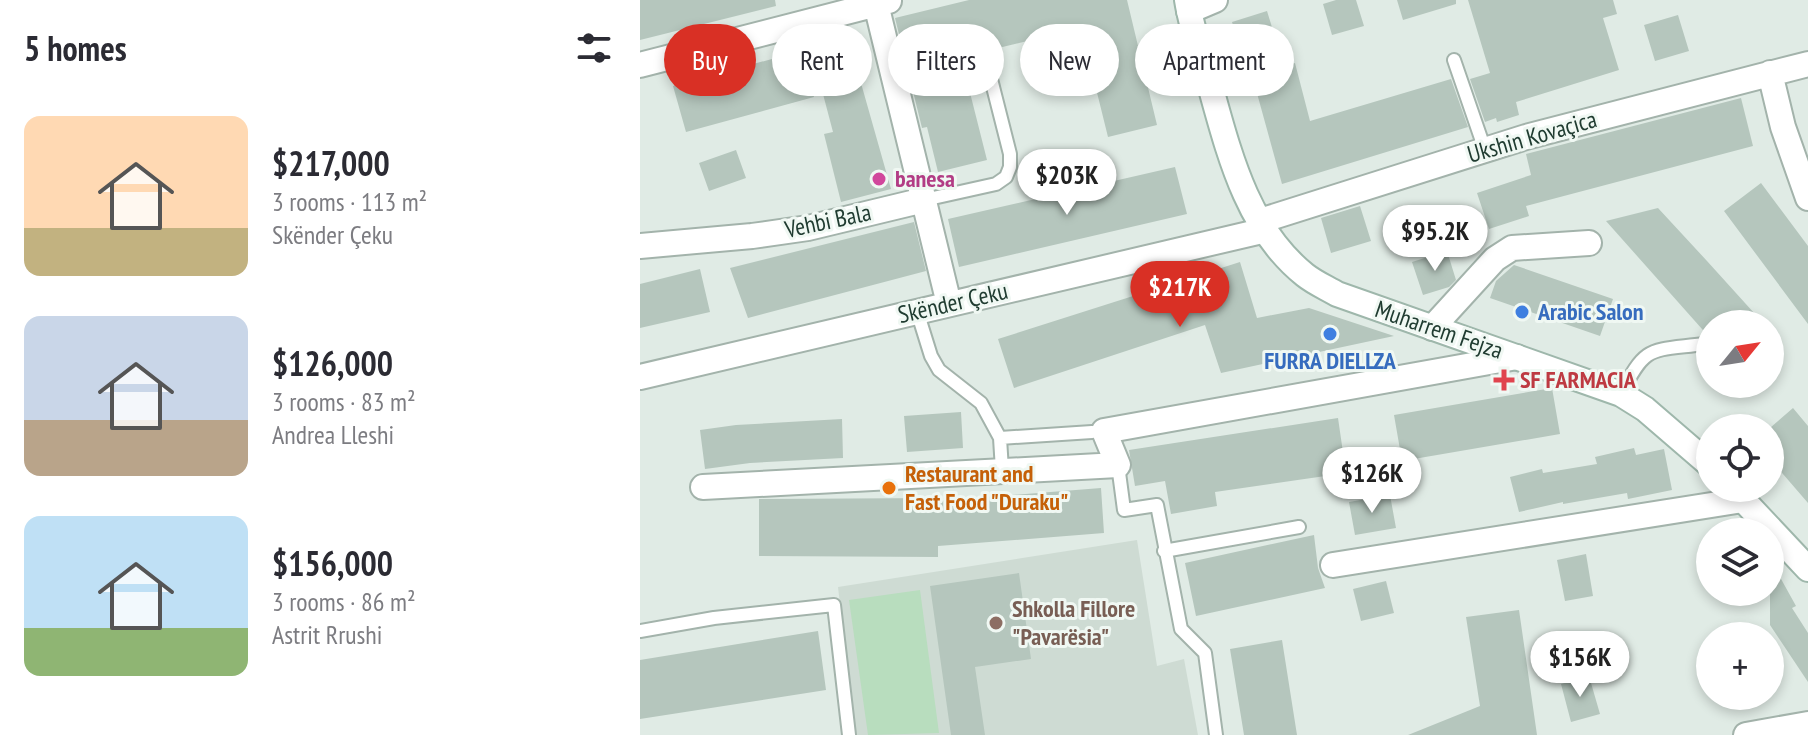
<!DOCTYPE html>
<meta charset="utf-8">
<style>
body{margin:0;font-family:"PT Sans Narrow",sans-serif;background:#f7f7f7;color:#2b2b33;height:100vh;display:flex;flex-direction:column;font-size:30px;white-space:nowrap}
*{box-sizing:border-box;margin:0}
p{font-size:26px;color:#7c7c81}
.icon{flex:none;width:44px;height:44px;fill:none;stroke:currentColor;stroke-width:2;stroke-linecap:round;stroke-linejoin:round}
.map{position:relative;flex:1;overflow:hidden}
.side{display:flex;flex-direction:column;background:#fff;width:640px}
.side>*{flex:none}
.top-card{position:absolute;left:24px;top:24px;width:760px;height:72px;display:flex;gap:16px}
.needle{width:52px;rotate:60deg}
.controls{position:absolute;left:1056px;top:310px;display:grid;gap:16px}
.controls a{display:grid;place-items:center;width:88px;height:88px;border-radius:50%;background:#fff;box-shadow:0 4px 12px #0003;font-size:40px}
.price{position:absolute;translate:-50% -68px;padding:0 18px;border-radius:28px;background:#fff;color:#222;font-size:26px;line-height:52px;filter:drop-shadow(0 2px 4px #0008)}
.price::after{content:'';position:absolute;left:50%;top:48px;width:24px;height:18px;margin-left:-12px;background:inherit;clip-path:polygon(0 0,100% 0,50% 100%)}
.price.current{background:#d93025;color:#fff}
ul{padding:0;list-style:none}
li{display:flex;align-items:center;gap:24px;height:200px;padding:0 24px}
li span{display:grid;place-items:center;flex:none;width:224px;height:160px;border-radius:16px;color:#555}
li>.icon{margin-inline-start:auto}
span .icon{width:96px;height:96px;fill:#fffc;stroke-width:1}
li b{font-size:34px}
h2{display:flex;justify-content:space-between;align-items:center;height:96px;padding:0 24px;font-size:34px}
.chip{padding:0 28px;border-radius:36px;background:#fff;box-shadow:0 4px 12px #0003;font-size:28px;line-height:72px}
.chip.current{background:#d93025;color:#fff}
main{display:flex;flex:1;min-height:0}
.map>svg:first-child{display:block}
</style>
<main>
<section class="side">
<h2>5 homes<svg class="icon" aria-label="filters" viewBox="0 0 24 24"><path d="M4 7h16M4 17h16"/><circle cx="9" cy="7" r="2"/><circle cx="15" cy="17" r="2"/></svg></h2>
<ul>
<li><span style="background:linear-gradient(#ffd9b3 70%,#c2b280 0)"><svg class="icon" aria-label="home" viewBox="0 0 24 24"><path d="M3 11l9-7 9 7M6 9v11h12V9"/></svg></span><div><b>$217,000</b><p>3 rooms · 113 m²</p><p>Skënder Çeku</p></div></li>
<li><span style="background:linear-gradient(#c9d6e8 65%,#b9a48a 0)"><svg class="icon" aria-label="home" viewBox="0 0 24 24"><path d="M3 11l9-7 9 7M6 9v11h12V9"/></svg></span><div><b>$126,000</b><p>3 rooms · 83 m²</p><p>Andrea Lleshi</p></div></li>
<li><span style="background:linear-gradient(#bfe0f5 70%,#8fb573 0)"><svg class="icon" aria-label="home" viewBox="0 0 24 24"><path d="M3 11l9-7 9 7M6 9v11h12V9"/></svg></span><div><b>$156,000</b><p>3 rooms · 86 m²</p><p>Astrit Rrushi</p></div></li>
</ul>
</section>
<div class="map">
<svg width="1168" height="735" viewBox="0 0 1168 735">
<rect width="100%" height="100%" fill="#e0ebe5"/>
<path fill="#cedbd3" d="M497,540L517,666L544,659L558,735H215L198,587Z"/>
<path fill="#b8ddbe" d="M280,590L299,733L228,735L209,600Z"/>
<path fill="#b5c6bd" d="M0,0H135L136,6L0,40Z
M329,0H487L517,125L468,137L441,28L321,57L347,160L298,172L287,127L282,128L255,18Z
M696,0H716L724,26L692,35L683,4Z
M757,0H816V4L763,20Z
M828,0H973L977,14L963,18L979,70L876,102L879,115L857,122L856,118L845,122L830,79L850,73Z
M627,11L644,66L655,63L670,121L811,79L828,127L642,184L607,57L603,58L592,22Z
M1038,15L1049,51L1015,61L1004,25Z
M161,51L174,97L46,132L33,86Z
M217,69L251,189L201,202L184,134L193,132L179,79Z
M1101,98L1113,146L886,206L889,216L849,229L837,193L891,175L886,154Z
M96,150L106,178L69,191L59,163Z
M535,167L547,214L319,267L308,219Z
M1121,183L1168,246V324L1084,211Z
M720,206L731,241L691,253L681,218Z
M1018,208L1067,261L1124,324H1070V338L966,221Z
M274,222L286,271L108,318L90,268Z
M807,251L816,280L809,287L783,295L772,262Z
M600,262L617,318L669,308L754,336L581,373L565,325L374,388L358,339Z
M874,265L973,299L960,336L850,298L856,281Z
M60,269L70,312L0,328V284Z
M912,388L920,434L762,461L754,415Z
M1153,408L1168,426V503L1130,459V428Z
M321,412L323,448L267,452L264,416Z
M698,418L706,473L575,492L577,506L531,514L525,481L495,486L489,450Z
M202,419L203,458L110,463L65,469L60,430L96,425Z
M994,448L996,455L1024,449L1032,490L988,499L987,493L923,504V502L879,512L870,477L902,469L903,473L957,464L955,457Z
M461,488L464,533L298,546V557L119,556V499L298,498V501Z
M750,495L756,528L715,535L709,502Z
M674,535L678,568L685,588L556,616L545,563Z
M946,554L953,596L925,601L917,560Z
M1130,559L1156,606L1152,608L1168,633V682L1130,625Z
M379,573L391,659L335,667L345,735H311L290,586Z
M746,581L754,613L721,621L713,589Z
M879,610L897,735H768L840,706L826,617Z
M178,631L186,690L0,719V660Z
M642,640L657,735H604L590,649Z
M949,676L960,714L931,722L921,684Z"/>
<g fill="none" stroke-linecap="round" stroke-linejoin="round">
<g stroke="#a3b3ab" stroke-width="16">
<path id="lane" d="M814,60L845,150
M284,200L356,184L366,177L370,167V154L351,79
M277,311L291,356L299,370L341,403L360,438
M981,394C1006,344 1010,351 1064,344
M478,465L484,510L517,505L541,629L565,653L576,735
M362,470L360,438L452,432
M524,551L659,527
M0,631L74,618L194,605L209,735"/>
</g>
<g stroke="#a3b3ab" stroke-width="28">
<path id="street" d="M236,4L309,304
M549,11L575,0
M0,65L249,1
M1130,73L1143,127L1168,198
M620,221L886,137L1168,64
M0,246L112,236L168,228L284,200
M792,328L855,259L872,248L949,243
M0,377L626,230
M63,487L478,465L464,431L877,357
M693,565L1103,500
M1106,735L1168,724"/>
</g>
<g stroke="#9eb7ab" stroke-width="28">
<path id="secondary" d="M547,0C552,32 564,64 573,96C591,161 610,231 665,275C675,283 687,288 697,294L981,394L1005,409L1070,465
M1092,488L1168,569"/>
</g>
<use href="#lane" stroke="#fff" stroke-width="12"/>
<use href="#street" stroke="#fff" stroke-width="24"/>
<use href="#secondary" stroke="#fff" stroke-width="24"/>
</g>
<circle fill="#d1479c" stroke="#f0f8f3" stroke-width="3" cx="239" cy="179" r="8"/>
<g fill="#3f7fe0" stroke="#f0f8f3" stroke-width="3">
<circle cx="882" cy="312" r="8"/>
<circle cx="690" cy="334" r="8"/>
</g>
<path fill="#e0444e" stroke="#f0f8f3" stroke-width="3" d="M860 368h8v8h8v8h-8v8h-8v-8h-8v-8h8z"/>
<circle fill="#e8710a" stroke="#f0f8f3" stroke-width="3" cx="249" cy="488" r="8"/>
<circle fill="#8d6e63" stroke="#f0f8f3" stroke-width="3" cx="356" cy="623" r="8"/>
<g text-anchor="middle" stroke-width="6" stroke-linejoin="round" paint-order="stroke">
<g font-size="24" fill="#203c31" stroke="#f0f8f3">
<text transform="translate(892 137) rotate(-16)" y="8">Ukshin Kovaçica</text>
<text transform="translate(188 221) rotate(-12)" y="8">Vehbi Bala</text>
<text transform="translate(313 303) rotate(-13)" y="8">Skënder Çeku</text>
<text transform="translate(799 330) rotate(19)" y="8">Muharrem Fejza</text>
</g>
<g font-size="24" font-weight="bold" fill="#b23c85" stroke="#f0f8f3" text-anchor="start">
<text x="255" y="187">banesa</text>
</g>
<g font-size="24" font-weight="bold" fill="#366cbe" stroke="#f0f8f3" text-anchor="start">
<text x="898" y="320">Arabic Salon</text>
<text x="690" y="369" text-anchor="middle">FURRA DIELLZA</text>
</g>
<g font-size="24" font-weight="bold" fill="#be3a42" stroke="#f0f8f3" text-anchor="start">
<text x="880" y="388">SF FARMACIA</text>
</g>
<g font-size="24" font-weight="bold" fill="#c56008" stroke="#f0f8f3" text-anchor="start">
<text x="265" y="482">Restaurant and<tspan x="265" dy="28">Fast Food "Duraku"</tspan></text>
</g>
<g font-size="24" font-weight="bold" fill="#785e54" stroke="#f0f8f3" text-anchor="start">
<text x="372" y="617">Shkolla Fillore<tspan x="372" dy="28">"Pavarësia"</tspan></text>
</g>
</g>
</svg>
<div class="controls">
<a><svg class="needle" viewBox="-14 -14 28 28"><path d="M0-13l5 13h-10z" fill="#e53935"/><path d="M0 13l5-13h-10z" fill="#7c7c81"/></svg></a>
<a><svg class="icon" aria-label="locate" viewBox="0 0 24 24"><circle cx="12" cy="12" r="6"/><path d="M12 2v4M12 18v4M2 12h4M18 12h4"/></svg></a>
<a><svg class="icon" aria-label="layers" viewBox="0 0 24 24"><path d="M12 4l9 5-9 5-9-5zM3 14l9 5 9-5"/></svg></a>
<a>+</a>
</div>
<b class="price" style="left:427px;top:217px">$203K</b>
<b class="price" style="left:795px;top:273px">$95.2K</b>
<b class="price current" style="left:540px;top:329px">$217K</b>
<b class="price" style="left:732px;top:515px">$126K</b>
<b class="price" style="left:940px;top:699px">$156K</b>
<div class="top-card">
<a class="chip current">Buy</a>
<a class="chip">Rent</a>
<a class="chip">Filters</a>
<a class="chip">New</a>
<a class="chip">Apartment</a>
</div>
</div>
</main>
